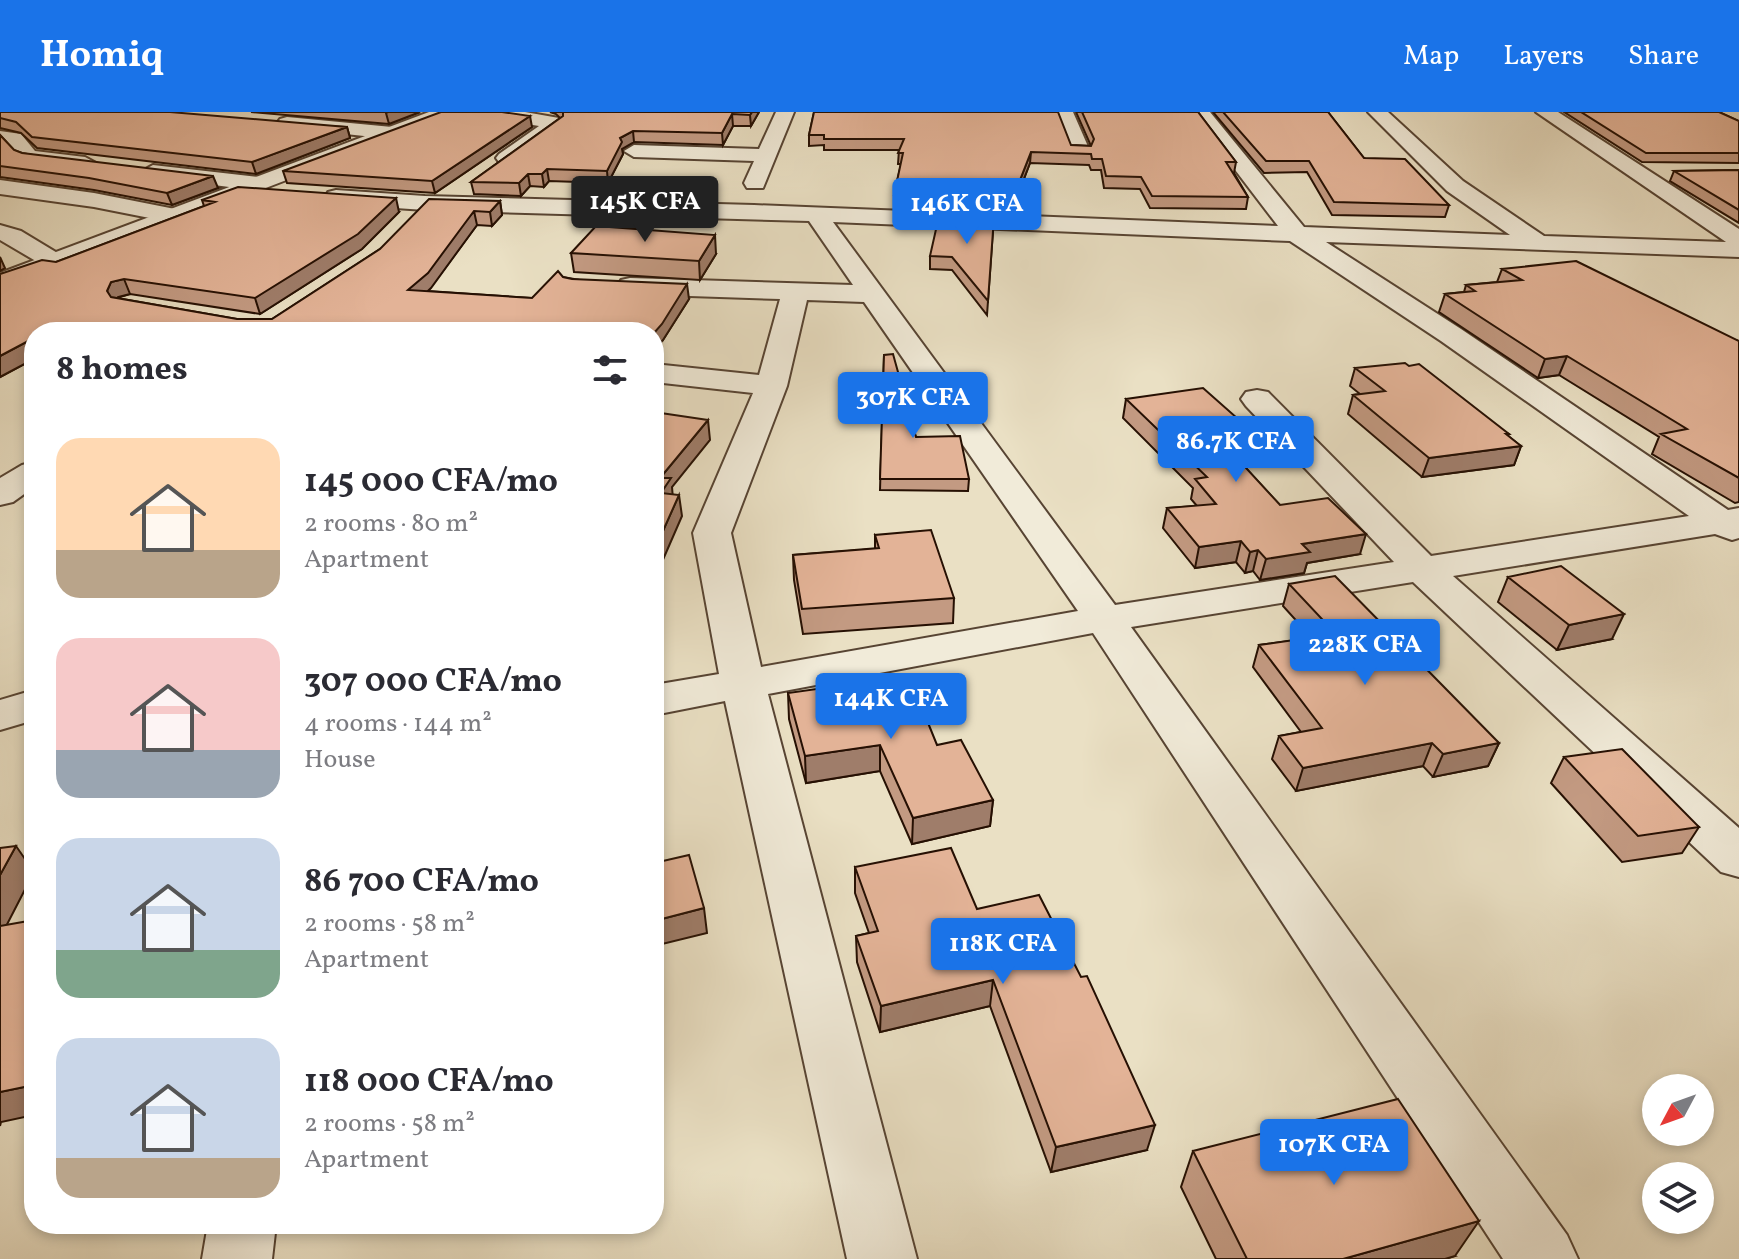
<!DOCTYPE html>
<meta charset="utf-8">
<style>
body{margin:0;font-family:Vollkorn,serif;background:#f7f7f7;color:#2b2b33;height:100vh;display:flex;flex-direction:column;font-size:30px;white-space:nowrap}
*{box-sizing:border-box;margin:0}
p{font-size:26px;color:#7c7c81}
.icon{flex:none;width:44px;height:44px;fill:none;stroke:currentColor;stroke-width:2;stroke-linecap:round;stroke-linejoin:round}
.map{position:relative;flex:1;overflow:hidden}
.panel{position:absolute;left:24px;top:210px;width:640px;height:912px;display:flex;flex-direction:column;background:#fff;border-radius:32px;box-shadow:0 4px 12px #0003}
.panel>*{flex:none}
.needle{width:52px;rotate:229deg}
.fabs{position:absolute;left:1642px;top:962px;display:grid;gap:16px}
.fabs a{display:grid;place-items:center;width:72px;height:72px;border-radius:50%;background:#fff;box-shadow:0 4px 12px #0003;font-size:40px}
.price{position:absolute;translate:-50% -68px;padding:0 18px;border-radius:8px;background:#1a73e8;color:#fff;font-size:26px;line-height:52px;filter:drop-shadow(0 2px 4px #0008)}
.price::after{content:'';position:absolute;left:50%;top:48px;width:24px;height:18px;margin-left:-12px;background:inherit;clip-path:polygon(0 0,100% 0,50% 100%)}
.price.selected{background:#222;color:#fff}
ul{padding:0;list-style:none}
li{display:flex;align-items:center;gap:24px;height:200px;padding:0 32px}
li span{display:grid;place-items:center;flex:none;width:224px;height:160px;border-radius:24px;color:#555}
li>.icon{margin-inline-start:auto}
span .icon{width:96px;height:96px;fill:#fffc;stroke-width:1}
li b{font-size:34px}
h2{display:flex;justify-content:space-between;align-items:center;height:96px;padding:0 32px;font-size:34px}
header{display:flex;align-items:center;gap:48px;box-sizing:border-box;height:112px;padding:0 40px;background:#1a73e8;color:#fff}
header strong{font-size:38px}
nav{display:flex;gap:44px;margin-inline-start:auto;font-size:28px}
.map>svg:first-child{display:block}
</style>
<header>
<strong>Homiq</strong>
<nav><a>Map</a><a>Layers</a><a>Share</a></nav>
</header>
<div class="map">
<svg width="1739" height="1147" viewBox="0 0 1739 1147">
<rect width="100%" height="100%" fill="#eae0c4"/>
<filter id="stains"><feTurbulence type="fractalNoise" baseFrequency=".0025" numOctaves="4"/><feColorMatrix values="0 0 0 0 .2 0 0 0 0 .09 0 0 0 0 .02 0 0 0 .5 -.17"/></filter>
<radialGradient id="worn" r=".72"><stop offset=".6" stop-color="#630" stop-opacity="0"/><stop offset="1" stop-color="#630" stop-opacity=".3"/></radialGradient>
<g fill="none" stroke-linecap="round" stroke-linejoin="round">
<g stroke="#574433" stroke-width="4">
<path id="minor" d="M480,0H525L559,6L563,13L513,50H499L496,46L499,42L539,14L489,6Z
M776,0H794L763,76H747L744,71L754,49L634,45L624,39L634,33L759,37Z
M1055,0H1073L1090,39L1087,43H1073Z
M1191,0H1210L1304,115L1510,123L1447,79L1368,0H1388L1463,69L1544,124L1726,130L1536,0H1558L1739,117V145L1326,130L1461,217L1728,398L1739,396V426L1732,428L1715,422L1453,464L1739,716V765L1721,760L1413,470L1131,515L1567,1123L1578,1147H1503L1093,521L768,582L917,1147H847L725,589L654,603V573L719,562L693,421L753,281L654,270V252L759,263L780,187L630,182L621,180L617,174L621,168L630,166L853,173L809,109L425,98L336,92L328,90L325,85L328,80L336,78L425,84L754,93L1278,114ZM833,110L1290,129L1441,229L1689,404L1431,444L1268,280L1257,278L1246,280L1241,287L1246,294L1394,450L1115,493ZM807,188L864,190L1078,499L761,555L731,421L787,274Z
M287,5L392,15L402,21L392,27L280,15L277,11L280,7Z
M0,19L21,22L35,39L85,45L96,51L85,57L21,48L8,32L0,31Z
M153,53L259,65L270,72L259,79L145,64L142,59Z
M0,68L94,81L175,97L183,99L187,104L183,109L175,111L94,95L0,82Z
M0,113L21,119L64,145L68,150L64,155H46L0,128Z
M34,350V375L13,390L0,393V366L22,353Z
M34,578V608L0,618V588Z
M208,1112H276L272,1147H202Z"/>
</g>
<g stroke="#574433" stroke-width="4">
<path id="tertiary" d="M429,0H455L453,4L0,178V161Z"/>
</g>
<use href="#minor" fill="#f1ebd9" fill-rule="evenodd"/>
<use href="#tertiary" fill="#f1ebd9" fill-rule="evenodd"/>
</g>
<path fill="#c39a82" stroke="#261003" stroke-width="2" d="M0,0L347,15L350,26L256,62L37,36L21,21L0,16Z
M251,0H420L389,12Z
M550,0H759L751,14H733L723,33L634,30L622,37L623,42L608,71L549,69L544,75L530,74L521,84L474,82L471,70L560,6L556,2Z
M814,0L1071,33L1091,34L1076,0H1198L1236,50L1234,61L1248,85L1246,97L1150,96L1140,77L1104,76L1101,58H1091L1089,53L1030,51L1012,98L894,95V83L901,52H898L899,38H824V33L809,34V23Z
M1213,0H1328L1364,46L1449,93L1445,105L1332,103L1307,60L1264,61Z
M1564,0H1719L1739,9V51L1642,50Z
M532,15L435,81L287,71L283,59Z
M0,23L14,38L22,41L218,76L172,93L94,78L0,65Z
M1739,58V111L1670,69L1674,59Z
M202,88L399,100L362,137L260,202L130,182L117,186L237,207H272L380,137L500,89L502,103L492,114L477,113L428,179L532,186L563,165L689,187L663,228L654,220H34V247L0,265V162L56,150L204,94Z
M994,105L987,203L952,158L930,157V144Z
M571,141L716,142L700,168L574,160Z
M1502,157L1739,229V390L1735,391L1652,342L1659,325L1559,263L1538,266L1439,200L1445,182L1464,180L1466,173L1497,170Z
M884,243L916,325L969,367L968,379L880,378Z
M1355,256L1509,322L1508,324L1521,334L1514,353L1422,365L1348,302L1353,283L1360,282L1350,274Z
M1126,287L1242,333L1227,336L1280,393L1360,442L1307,451L1304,461L1260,468L1253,459L1245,461L1236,450L1195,456L1163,416L1167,396L1197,394L1191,387L1193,376L1123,306Z
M875,423L954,486L953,511L803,522L794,468L793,443L875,437Z
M1508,465L1612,527L1557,538L1498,490Z
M1289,472L1499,631L1488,654L1433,665L1423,654L1296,679L1272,647L1279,624L1301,620L1253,555L1259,533L1312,526L1283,494Z
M788,581L937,633L993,688L990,714L912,732L880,659L806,671L789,607Z
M1564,645L1699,715L1682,741L1622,750L1551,671Z
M855,755L977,797L1147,1038L1051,1060L990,894L880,920L857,850L856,824L869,821L855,781Z
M1193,1039L1455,1144L1445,1147H1216L1181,1075Z"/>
<path fill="#9f7d6a" stroke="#261003" stroke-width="2" d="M388,0H420L389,12L386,1Z
M752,0H759L751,14L750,3Z
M732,2L733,14L723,33L722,21Z
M530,4L532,15L435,81L432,69Z
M347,15L350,26L256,62L252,50Z
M633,19L634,30L622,37L623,42L608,71L607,59L620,26Z
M1031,40L1030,51L1012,98L1013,86Z
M547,57L549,69L544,75L542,62Z
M528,62L530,74L521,84L519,71Z
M213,64L218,76L172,93L167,81Z
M396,86L399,100L362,137L260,202L255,186Z
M500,89L502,103L492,114L490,100Z
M474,99L477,113L431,176L412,194L408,178Z
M715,123L716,142L700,168L699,149Z
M0,145L5,156L0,159Z
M124,167L130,182L118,185L114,195L107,179L111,170Z
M687,172L689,187L663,228L654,239V221Z
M113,214L115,220H101Z
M34,226V247L0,265V244Z
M1567,244L1559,263L1538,266L1545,247Z
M708,308L710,328L672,375L673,387L664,402L660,366Z
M1246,314L1242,333L1208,339L1212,319Z
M1521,334L1514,353L1422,365L1429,346Z
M679,383L682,404L655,466L654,439Z
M1366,422L1360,442L1307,451L1304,461L1260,468L1266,447L1302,432Z
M1241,429L1236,450L1195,456L1199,435Z
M1258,438L1253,459L1245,461L1250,440Z
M1624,502L1612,527L1557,538L1569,513Z
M1432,631L1423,654L1296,679L1303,656Z
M1499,631L1488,654L1433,665L1443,642Z
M880,633V659L806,671L805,644Z
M993,688L990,714L912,732L913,706Z
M16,734L34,760L0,826V763Z
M704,796L707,821L654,834V809Z
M993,868L990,894L880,920L881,894Z
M34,973V1003L1,1010L0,1014V980Z
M1155,1013L1147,1038L1051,1060L1056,1035Z
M1479,1109L1455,1144L1445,1147H1343Z"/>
<path fill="#e3b397" stroke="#261003" stroke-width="2" d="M0,0H170L347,15L252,50L32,25L16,10L0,6Z
M441,0H502L530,4L432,69L283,59Z
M563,0H752L750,3L732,2L722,21L633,19L620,26L622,30L607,59L547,57L542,62H528L519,71L471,70L563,4Z
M814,0H1058L1071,33L1091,34L1094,27L1082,0H1198L1236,50H1226L1248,85L1152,84L1141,65L1106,64L1102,47H1092L1091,42L1031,40L1013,86L894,83L903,41H898L904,27H824V23H809Z
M1223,0H1328L1364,46L1405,47L1449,93L1334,90L1309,49H1266Z
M1581,0H1719L1739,9V41H1646Z
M0,23L14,38L22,41L213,64L167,81L89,66L0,54Z
M1739,58V98L1674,59Z
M238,75L396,86L358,122L255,186L124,167L111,170L107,179L111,185L237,207H272L380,137L429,87L500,89L490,100L474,99L428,161L408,178L532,186L558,159L563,165L572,167L687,172L662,212L654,221L490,220L469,217L466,220H152L113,214L101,220H76L53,216L46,220H34V226L0,244V162L42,148L56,150L215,90L202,88Z
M939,104L994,105L988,189L952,145L930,144Z
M596,114L715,123L699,149L571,141Z
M1576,149L1739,229V366L1661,322L1687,317L1567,244L1545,247L1445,182L1475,179L1466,173L1522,168L1502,157Z
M893,242L916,325L960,324L969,367H880L884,243Z
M1405,251L1409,254L1419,252L1509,322H1506L1521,334L1429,346L1353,283L1385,279L1355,256Z
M1203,276L1246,314L1212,319L1280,393L1328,386L1366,422L1302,432L1310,440L1266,447L1258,438L1250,440L1241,429L1199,435L1167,396L1216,392L1195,367L1207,365L1126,287Z
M654,300L708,308L660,366H671L661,381L679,383L654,439Z
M931,418L954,486L802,497L793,443L879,436L875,423Z
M1561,454L1624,502L1569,513L1508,465Z
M1335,464L1499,631L1443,642L1432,631L1303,656L1279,624L1322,616L1259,533L1336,522L1289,472Z
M909,564L937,633L961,628L993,688L913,706L880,633L805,644L788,581Z
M1622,637L1699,715L1638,724L1564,645Z
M16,734L0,763V736Z
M951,736L977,797L1039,783L1081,865L1087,864L1155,1013L1056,1035L993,868L881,894L856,824L878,819L855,755Z
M689,743L704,796L654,809V751Z
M34,808V973L0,980V814Z
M1398,987L1479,1109L1343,1147H1247L1193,1039Z"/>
<rect width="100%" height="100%" filter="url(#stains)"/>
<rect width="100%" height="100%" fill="url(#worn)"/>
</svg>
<div class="fabs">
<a><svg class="needle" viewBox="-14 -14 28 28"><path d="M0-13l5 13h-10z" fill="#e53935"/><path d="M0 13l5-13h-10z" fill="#7c7c81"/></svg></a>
<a><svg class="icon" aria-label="layers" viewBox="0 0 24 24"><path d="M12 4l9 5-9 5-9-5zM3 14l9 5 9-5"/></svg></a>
</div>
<b class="price selected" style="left:645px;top:132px">145K CFA</b>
<b class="price" style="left:967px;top:134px">146K CFA</b>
<b class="price" style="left:913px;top:328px">307K CFA</b>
<b class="price" style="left:1236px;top:372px">86.7K CFA</b>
<b class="price" style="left:1365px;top:575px">228K CFA</b>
<b class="price" style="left:891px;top:629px">144K CFA</b>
<b class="price" style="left:1003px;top:874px">118K CFA</b>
<b class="price" style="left:1334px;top:1075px">107K CFA</b>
<section class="panel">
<h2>8 homes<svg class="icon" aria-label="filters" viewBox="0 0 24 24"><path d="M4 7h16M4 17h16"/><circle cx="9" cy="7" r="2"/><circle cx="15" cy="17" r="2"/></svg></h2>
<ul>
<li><span style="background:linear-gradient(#ffd9b3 70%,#b9a48a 0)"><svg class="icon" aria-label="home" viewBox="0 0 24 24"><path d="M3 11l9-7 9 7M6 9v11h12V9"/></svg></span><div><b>145 000 CFA/mo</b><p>2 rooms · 80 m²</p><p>Apartment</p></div></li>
<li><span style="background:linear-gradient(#f6c9c9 70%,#9aa5b1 0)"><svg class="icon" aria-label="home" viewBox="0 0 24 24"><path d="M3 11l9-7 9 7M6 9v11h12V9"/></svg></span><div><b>307 000 CFA/mo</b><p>4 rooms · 144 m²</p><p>House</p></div></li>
<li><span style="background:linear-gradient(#c9d6e8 70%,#7fa58c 0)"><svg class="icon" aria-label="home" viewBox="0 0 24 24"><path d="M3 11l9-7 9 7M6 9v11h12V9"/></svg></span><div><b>86 700 CFA/mo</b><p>2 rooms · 58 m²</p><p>Apartment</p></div></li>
<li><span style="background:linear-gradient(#c9d6e8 75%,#b9a48a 0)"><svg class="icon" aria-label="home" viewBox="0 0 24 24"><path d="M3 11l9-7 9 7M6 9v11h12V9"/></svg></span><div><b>118 000 CFA/mo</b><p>2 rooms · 58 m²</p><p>Apartment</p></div></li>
</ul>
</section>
</div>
